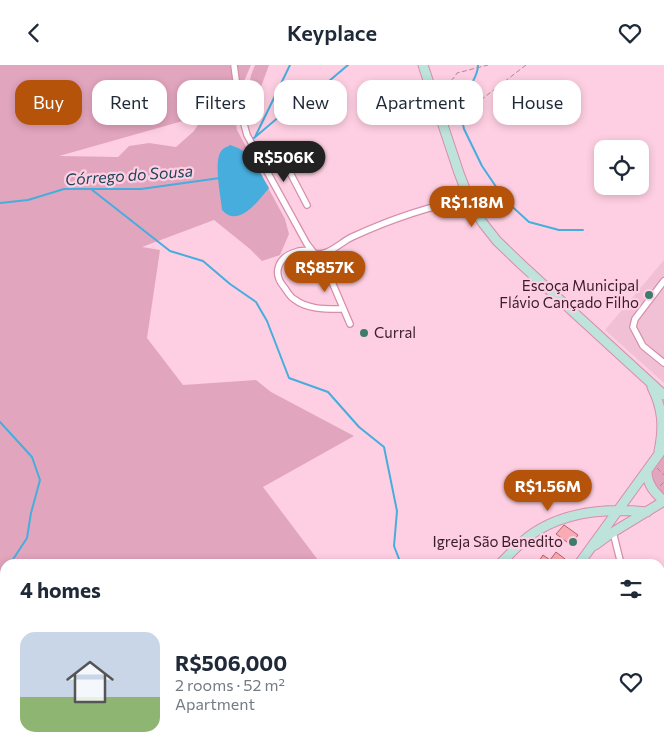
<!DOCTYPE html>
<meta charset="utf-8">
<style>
body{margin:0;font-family:Commissioner,sans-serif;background:#f2f2f3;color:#1f2937;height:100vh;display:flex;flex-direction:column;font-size:19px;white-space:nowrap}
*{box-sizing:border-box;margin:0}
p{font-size:16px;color:#747a83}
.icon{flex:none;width:28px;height:28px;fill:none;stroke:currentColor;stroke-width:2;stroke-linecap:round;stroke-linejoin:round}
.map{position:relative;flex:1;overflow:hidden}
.drawer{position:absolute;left:0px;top:494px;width:665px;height:196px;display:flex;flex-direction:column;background:#fff;border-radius:15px 15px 0 0;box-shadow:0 2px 8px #0003}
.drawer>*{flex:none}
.guide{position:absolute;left:15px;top:15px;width:635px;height:45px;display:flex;gap:10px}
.fabs{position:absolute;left:594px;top:75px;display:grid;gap:10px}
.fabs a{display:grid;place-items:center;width:55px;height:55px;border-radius:10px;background:#fff;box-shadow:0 2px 8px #0003;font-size:25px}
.price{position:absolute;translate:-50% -42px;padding:0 11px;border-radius:18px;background:#b45309;color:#fff;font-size:16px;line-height:32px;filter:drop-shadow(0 1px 2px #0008)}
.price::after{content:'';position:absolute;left:50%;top:30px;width:15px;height:11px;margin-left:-8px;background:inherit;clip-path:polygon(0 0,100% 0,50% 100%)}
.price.active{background:#222;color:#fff}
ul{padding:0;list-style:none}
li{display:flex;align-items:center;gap:15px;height:125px;padding:0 20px}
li+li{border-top:1px solid #e0e1e3}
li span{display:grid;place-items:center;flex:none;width:140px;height:100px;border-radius:15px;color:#555}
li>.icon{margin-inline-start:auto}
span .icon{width:60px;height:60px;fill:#fffc;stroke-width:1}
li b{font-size:21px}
h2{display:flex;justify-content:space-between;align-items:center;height:60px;padding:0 20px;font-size:21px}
.tag{padding:0 18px;border-radius:15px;background:#fff;box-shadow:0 2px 8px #0003;font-size:18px;line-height:45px}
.tag.active{background:#b45309;color:#fff}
header{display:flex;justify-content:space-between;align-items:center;height:65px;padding:0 20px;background:#fff;font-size:22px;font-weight:600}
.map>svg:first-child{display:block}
</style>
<header><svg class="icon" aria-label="back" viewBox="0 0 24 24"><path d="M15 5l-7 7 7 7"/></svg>Keyplace<svg class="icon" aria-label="heart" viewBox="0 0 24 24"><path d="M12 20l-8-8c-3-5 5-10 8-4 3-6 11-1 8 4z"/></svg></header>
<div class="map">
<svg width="664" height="689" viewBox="0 0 664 689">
<rect width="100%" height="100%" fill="#fecfe2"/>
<path fill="#f2c0d4" d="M664,195V318L605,265Z"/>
<path fill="#e2a5be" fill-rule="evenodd" d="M0,0H251L233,42L237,65L285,154L289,169L280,190L262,196L250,184L214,155L142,182L160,185L147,273L183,320L256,315L271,327L354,371L263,422L321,499H5V668L0,670ZM204,50L194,66L176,82L149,78L129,81L118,92L59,91Z
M255,0H269L254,41L247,36L251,10Z
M664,389V429L653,419L650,411Z"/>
<path fill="#46addd" d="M230,80C254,87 257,104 269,123C259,135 238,164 222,145C221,131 212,93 223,84C224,83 229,81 230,80Z"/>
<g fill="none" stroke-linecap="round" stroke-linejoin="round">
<path stroke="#46addd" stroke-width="2" d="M478,0C478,13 465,28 458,38L464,64L482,101L505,135L529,157L559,165H583
M255,72L290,0
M254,73L287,45L309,33L348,0
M91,124L170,186L203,196L230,219L256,237L267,256L289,313L328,327L359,362L384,382L397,446L394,481L401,499
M0,138L28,135L64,124H141L220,113
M0,357L32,392L40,415L31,448L27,473L10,499
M0,548L5,540"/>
</g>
<path fill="#faaab2" stroke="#af646d" d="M564,460L578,470L571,480L556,469Z
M556,487L565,494L562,499H537L543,490L550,495Z"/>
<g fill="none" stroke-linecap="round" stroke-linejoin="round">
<g stroke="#d78ead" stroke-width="8">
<path id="street" d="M234,0L240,45L247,70L307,179L314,188C326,193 341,177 352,172C389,155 429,141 469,134
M258,93C267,87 276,89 284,96L307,140
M311,185C306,186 300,185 296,187C278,192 272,208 284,222C287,226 290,232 294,234C308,245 327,244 343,244
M320,189L350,259
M664,216L635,254L633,262L643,281L664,298
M613,467L621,499
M660,636L664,651
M232,685L237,689
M546,685L547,689
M610,685L611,689
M143,689L146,685
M223,689L226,685
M277,689L280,685
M488,689L489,685
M517,689L519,685
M654,689L664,686"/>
</g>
<g stroke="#d78ead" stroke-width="11">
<path id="secondary" d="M423,0L459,108L469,134L482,157L497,176L522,200L664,330
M652,322C663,344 664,362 659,386
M647,406C647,420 655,428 664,436
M595,480L610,469L664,436
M500,499C509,490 518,480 528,472C562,446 606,443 647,447
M579,499L664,382
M0,682L5,681
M443,689L446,685"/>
</g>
<path stroke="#b08899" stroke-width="1" stroke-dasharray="5 2.5" stroke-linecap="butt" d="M437,21C448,18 451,18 457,8L488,0
M451,58L526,0
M657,403L664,410
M660,421L664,417"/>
<use href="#street" stroke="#fff" stroke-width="5.5"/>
<use href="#secondary" stroke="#bde3db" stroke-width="9"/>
</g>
<g fill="#3d7c6a" stroke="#fecfe2" stroke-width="2">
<circle cx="649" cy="230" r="5"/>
<circle cx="364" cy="268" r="5"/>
<circle cx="573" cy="477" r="5"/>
</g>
<g text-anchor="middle" stroke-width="4.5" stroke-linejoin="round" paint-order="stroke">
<g font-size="15" fill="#381c29" stroke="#fecfe2" text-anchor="end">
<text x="639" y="226">Escoça Municipal<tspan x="639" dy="17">Flávio Cançado Filho</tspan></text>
<text x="374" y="273" text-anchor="start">Curral</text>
<text x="563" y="482">Igreja São Benedito</text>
</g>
<g font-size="16" font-style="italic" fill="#1a455a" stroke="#fecfe2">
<text transform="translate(129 110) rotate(-4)" y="6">Córrego do Sousa</text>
</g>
</g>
</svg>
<div class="fabs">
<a><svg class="icon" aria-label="locate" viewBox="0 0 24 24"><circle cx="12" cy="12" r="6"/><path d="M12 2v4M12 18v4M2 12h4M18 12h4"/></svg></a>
</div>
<b class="price active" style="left:284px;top:118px">R$506K</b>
<b class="price" style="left:472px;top:163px">R$1.18M</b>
<b class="price" style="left:325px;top:228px">R$857K</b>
<b class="price" style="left:548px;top:447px">R$1.56M</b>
<div class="guide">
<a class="tag active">Buy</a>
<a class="tag">Rent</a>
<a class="tag">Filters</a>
<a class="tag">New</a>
<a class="tag">Apartment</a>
<a class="tag">House</a>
</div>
<section class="drawer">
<h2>4 homes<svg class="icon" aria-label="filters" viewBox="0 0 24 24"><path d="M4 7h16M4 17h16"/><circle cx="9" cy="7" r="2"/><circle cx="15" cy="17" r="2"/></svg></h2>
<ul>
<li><span style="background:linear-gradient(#c9d6e8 65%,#8fb573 0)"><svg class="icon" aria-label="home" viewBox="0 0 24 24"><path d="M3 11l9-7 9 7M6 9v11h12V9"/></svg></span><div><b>R$506,000</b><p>2 rooms · 52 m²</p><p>Apartment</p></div><svg class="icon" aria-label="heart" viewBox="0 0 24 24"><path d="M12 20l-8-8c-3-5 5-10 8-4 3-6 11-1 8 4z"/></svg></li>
</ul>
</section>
</div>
